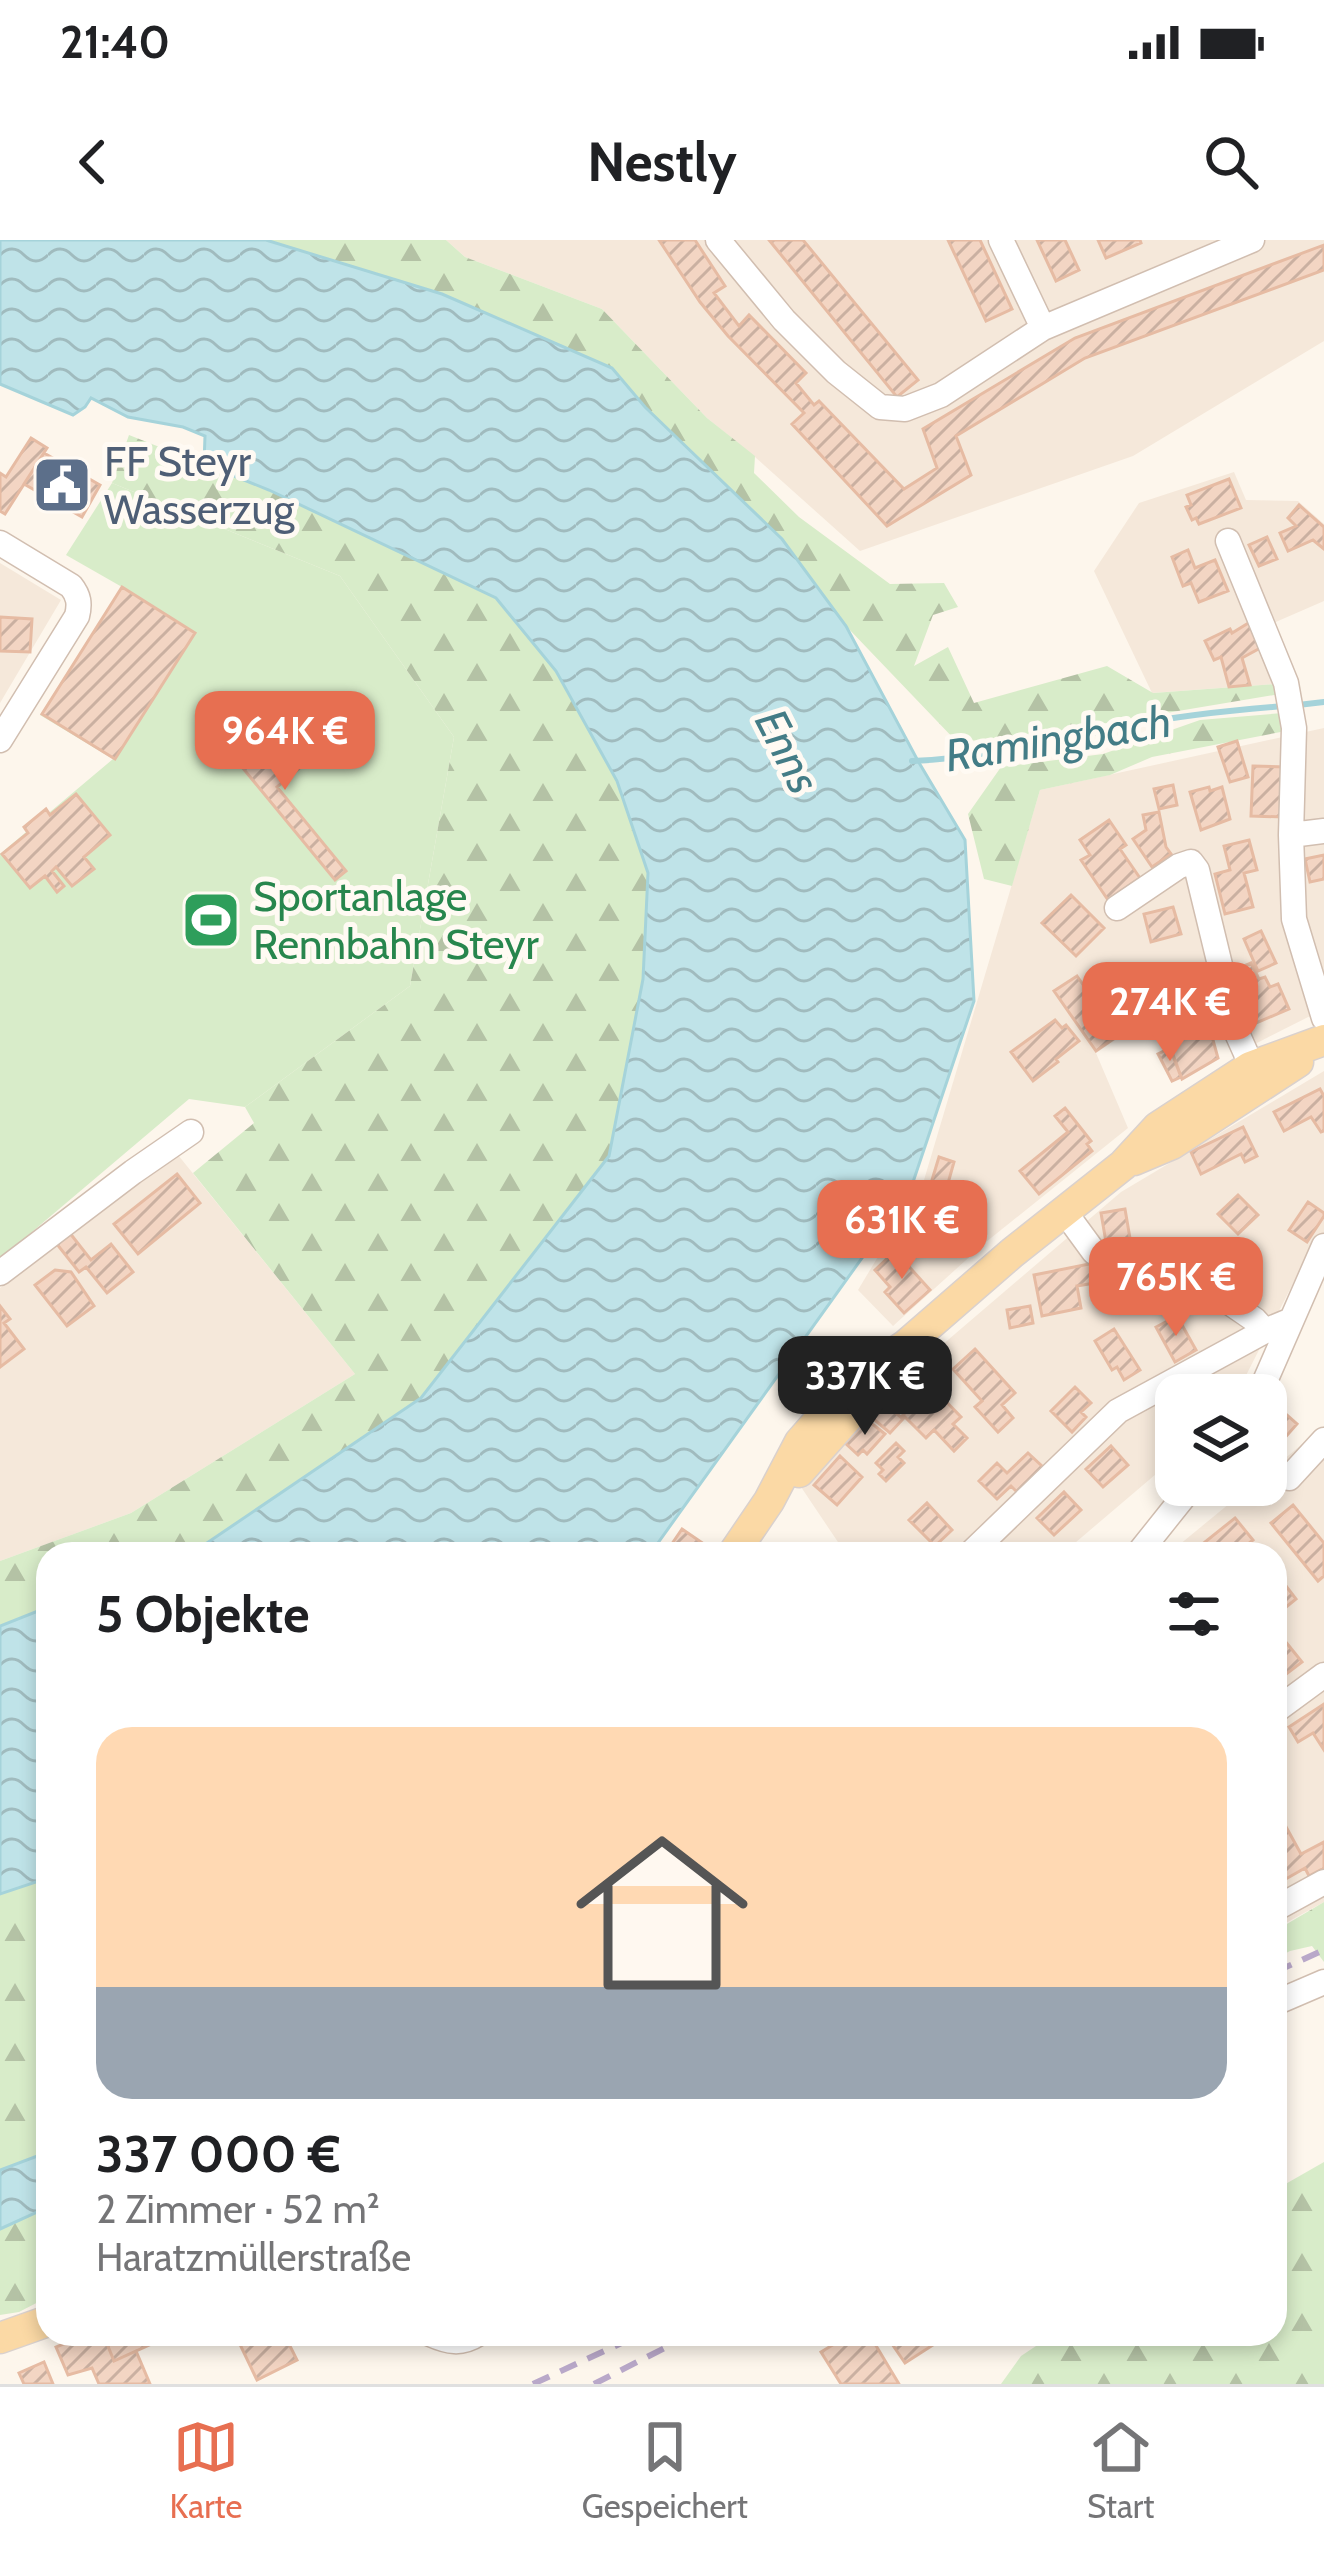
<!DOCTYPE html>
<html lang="de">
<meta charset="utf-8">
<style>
body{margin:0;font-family:Cabin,sans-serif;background:#f6f6f6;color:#202124;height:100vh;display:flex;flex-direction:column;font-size:45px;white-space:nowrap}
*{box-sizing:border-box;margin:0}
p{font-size:39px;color:#757577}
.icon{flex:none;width:66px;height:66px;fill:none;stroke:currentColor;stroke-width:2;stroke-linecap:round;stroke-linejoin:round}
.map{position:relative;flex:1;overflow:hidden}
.panel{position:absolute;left:36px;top:1302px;width:1251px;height:804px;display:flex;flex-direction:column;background:#fff;border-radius:36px;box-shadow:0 6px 18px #0003}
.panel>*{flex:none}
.controls{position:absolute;left:1155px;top:1134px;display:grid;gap:24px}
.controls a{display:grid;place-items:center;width:132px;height:132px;border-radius:24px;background:#fff;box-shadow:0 6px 18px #0003;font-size:60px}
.price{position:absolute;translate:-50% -102px;padding:0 27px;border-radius:24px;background:#e76f51;color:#fff;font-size:39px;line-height:78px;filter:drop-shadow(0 3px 6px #0008)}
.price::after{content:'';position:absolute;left:50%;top:72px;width:36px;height:27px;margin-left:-18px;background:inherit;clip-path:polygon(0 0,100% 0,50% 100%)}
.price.on{background:#222;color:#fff}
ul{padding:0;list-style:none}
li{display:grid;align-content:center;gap:24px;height:636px;padding:0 60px}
li span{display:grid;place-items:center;height:372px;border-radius:36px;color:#555}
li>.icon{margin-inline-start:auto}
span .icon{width:216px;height:216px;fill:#fffc;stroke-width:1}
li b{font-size:51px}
h2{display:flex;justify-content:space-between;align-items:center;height:144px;padding:0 60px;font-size:51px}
.status{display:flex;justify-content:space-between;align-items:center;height:84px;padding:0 60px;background:#fff;direction:ltr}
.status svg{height:33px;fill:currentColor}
header{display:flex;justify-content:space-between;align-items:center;height:156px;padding:0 60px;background:#fff;font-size:54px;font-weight:700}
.dock{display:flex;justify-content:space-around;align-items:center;height:168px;border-top:3px solid #e0e0e0;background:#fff;font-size:33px;color:#757577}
.dock a{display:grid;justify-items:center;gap:6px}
.dock .on{color:#e76f51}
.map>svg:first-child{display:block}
</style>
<div class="status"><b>21:40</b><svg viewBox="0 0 49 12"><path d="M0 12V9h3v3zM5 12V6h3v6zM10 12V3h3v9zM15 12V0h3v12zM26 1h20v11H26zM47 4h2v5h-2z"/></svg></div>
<header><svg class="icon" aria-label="back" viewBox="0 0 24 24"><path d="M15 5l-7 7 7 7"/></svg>Nestly<svg class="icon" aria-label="search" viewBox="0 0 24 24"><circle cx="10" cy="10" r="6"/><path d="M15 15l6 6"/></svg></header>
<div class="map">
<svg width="1324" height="2144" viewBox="0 0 1324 2144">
<defs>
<pattern id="forest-firs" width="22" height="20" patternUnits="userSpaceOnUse" patternTransform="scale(3)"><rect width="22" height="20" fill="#d8ecc9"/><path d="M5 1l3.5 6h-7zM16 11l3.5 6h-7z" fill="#b4c2a5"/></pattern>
<pattern id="water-waves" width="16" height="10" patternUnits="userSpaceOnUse" patternTransform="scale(3)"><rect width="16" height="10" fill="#bfe3e8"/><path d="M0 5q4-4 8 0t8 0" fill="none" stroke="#a0bbbe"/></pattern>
<pattern id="building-hatch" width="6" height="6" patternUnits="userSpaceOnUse" patternTransform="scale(3)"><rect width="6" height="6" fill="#f3d5c3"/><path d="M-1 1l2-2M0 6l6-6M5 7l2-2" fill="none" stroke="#cab0a1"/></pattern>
</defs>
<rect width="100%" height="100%" fill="#fdf6ec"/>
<path fill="#f5e8da" d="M446,0H1324V101L1133,216L860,311L755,217L707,178L602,69L465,17Z
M1234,232L1246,260L1298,261L1324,284V361L1262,388L1277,444L1152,453L1094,331L1139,263Z
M0,323L61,360L0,463Z
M1324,488V769L1251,806L1235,752L1131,777L1133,788L1096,813L1128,888L986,1002L893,1086L858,1050L924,940L1040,550Z
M1324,831V1029L1304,1022L1236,1155H1176V1217L1062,1314H846L799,1244L886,1153L1121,952Z
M174,910L355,1134L131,1273L0,1321V1048Z
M1324,1186V1662L1275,1689V1314H1168L1252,1245H1266V1234Z"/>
<path fill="#d8ecc9" d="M112,243L340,336L454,497L410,746L245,867L189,859L0,1019V614L113,519L40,475L122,347L66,315Z"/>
<path fill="url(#forest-firs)" d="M266,0H446L465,17L602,69L707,178L755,216L754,233L799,277L890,344L944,343L958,367L933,375L914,426L948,407L974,463L1107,426L1153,453L1277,444L1280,454L1035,495L957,502L846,386L782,299L645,167L612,128L442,54Z
M129,195L269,250L496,358L556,431L617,541L648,633L643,739L609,916L421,1158L204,1305L182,1314H48V1367L0,1386V1321L131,1273L355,1134L193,933L254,883L245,867L410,746L454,497L340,336L112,243Z
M1283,473L1286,491L1152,517L1110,535L1040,550L1012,646L984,639L968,574L1001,527L1103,514L1200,480Z
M48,1638V1912L0,1930V1654Z
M1324,1662V1722L1312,1706L1290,1711L1275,1719V1691Z
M1324,1922V2144H1001L1021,2116L1054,2094H1275V1950Z
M48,1967V2057L19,2072L0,2075V1989Z"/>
<path fill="url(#water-waves)" stroke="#a5d3da" stroke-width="3" d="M0,0H266L442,54L612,128L645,167L782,299L846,386L918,521L965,600L974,761L910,951L650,1314H182L204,1305L421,1158L609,916L643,739L648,633L617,541L556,431L496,358L269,250L204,224L205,196L183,187L128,177L91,158L85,167L73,175L0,144Z
M48,1367V1638L0,1654V1386Z
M48,1912V1967L0,1989V1930Z"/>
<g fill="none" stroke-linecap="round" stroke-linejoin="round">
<path stroke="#a5d3da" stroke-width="6" d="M1298,465L1324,462
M912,521C985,518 1055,500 1126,486C1178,476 1231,470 1285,466"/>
</g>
<path fill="url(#building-hatch)" stroke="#e6bba3" stroke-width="3" d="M659,0H695L725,46L714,53L739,86L749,75L806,133L796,143L814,165L819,161L904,249L937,228L923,189L1075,98L1324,5V30L1085,118L956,196L971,235L887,286L792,184L804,173L728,96L700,62Z
M769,0H803L918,140L897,157Z
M948,0H980L1012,69L986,81Z
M1037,0H1065L1079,30L1056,41Z
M1098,0H1140L1141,3L1106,18Z
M31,198L47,208L5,274L0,271V233L6,237Z
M44,213L100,245L82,277L24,244Z
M1229,239L1241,268L1199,284L1196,278L1192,280L1186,267L1191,265L1187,255Z
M1299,265L1324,287V309L1313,300L1288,311L1280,293L1296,286L1288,278Z
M1267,297L1277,319L1259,326L1249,305Z
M1188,310L1195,328L1215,320L1228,351L1199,362L1191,343L1183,346L1172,317Z
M122,347L195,393L115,519L42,474Z
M0,377L32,379L30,412L0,411Z
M1250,382L1264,406L1242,418L1250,445L1229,447L1221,417L1214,420L1205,401L1230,389L1232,393Z
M273,491L302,526L277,547L346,631L335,640L237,521Z
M1237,501L1248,537L1230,542L1218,507Z
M1253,526L1285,527L1283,577L1251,576Z
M1173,545L1177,565L1159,569L1154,549Z
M1209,547L1210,551L1222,547L1230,579L1201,590L1190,552Z
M76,554L110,595L84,617L94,629L72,646L56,627L52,631L64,646L57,652L45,636L30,648L2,614L28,593L24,587L46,569L50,575Z
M1159,572L1166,607L1171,614L1152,627L1133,599L1146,590L1143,575Z
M1109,580L1126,605L1120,609L1140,638L1108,660L1081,620L1090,615L1080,600Z
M1249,600L1257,630L1244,633L1253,667L1225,674L1215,634L1230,630L1224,606Z
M1324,615V639L1310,642L1305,619Z
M1071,655L1104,688L1076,716L1042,683Z
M1173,667L1181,694L1151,702L1144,674Z
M1261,691L1276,723L1258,731L1244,699Z
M1251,723L1259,739L1265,737L1270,747L1278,744L1289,769L1256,783L1232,731Z
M1077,736L1093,759L1099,755L1110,771L1105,774L1119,795L1096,811L1054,751Z
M1055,780L1062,788L1066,785L1079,801L1056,819L1058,822L1033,841L1011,812Z
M1208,782L1218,818L1182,839L1165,793Z
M1170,808L1181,837L1172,841L1158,814Z
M1320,849L1324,856V891L1321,892L1311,877L1284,891L1274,872Z
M1065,868L1091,901L1087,904L1092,911L1039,954L1020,931L1068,892L1055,876Z
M1243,887L1257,916L1245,922L1241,914L1201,934L1191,912Z
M939,917L954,922L941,968L925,963Z
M177,934L200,963L138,1014L114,984Z
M1238,955L1258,975L1238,994L1218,974Z
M1308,962L1324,973V976L1307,1002L1289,990Z
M1125,969L1132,1010L1108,1014L1101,973Z
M934,989L954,990L960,996L942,1014L926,997Z
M69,992L91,1020L111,1004L133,1032L107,1053L86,1027L79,1032L56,1003Z
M1228,1009L1259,1032L1245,1050L1214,1027Z
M895,1011L930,1050L904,1073L885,1052L890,1047L875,1030Z
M1114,1019L1118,1039L1077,1046L1081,1068L1042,1076L1034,1035Z
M55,1030L71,1032L94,1066L67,1086L35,1045Z
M0,1066L10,1079L4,1083L24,1109L0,1127Z
M1030,1066L1033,1083L1010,1088L1007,1070Z
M1177,1076L1196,1110L1175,1122L1156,1087Z
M1114,1089L1140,1130L1124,1140L1117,1127L1112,1130L1095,1101Z
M975,1109L1015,1153L1002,1165L1013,1178L998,1192L975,1167L982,1161L953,1129Z
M820,1112L831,1124L814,1140L803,1128Z
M932,1147L961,1177L953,1184L967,1198L954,1211L934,1190L926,1198L903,1175Z
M1075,1147L1091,1163L1081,1172L1086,1177L1072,1192L1051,1171Z
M1270,1160L1297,1184L1275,1209L1266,1201V1165Z
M883,1162L903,1179L890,1193L870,1176Z
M864,1182L867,1185L870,1182L885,1194L867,1214L863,1210L858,1215L845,1203Z
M896,1203L904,1211L898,1217L904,1223L886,1241L879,1234L883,1230L876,1223Z
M1111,1206L1128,1225L1103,1247L1086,1229Z
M1028,1213L1043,1227L1017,1252L1011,1246L997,1259L979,1241L997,1223L1007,1233Z
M840,1216L862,1237L837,1265L814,1245Z
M1064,1252L1081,1270L1054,1295L1037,1278Z
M927,1263L952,1290L935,1306L909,1280Z
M1293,1265L1324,1303V1336L1318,1341L1271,1283Z
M1235,1278L1253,1300L1236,1314H1190Z
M682,1289L704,1304L696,1314H665Z
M1276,1333L1296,1359L1275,1376V1334Z
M1285,1401L1302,1422L1281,1438L1275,1431V1409Z
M1324,1464V1510L1313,1493L1298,1502L1289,1487Z
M1285,1585L1301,1614L1324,1602V1628L1309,1636L1305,1628L1284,1640L1275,1623V1590Z
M87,2094H103L114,2121L136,2111L150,2144H99L92,2128L68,2135L56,2107Z
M103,2094H168L169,2096L114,2121Z
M235,2094H284L297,2120L257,2140Z
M851,2094H869L899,2144H841L821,2112Z
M907,2094H950L905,2123L892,2104Z
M44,2122L53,2144H24L19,2133Z"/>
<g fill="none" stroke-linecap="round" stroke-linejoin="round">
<g stroke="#d1beb0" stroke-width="27">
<path id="minor" d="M718,0L784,80L836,132L880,167L905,169L941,155L1043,88L1252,0
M1001,0L1043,88
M1228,301L1286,443L1294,488L1291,595L1294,679L1324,778
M0,303L71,346C79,356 80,364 77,376L0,500
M1291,595L1324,591
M1117,668L1179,626L1191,622L1197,630L1236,791L1258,840
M1064,971L1094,1012L1105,1016L1138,1011L1159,1014L1255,1080L1265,1091
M0,1033L133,932L191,892
M1259,1155L1324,1006
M1289,1238L1324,1200
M970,1314L1118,1171L1265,1091L1289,1081
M1138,1314L1193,1245
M1275,1471L1324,1435
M1275,1669L1324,1642
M1275,1763L1324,1742
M430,2094C448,2102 461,2105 478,2094"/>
</g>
<g stroke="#dad1cd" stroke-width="33">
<path id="major" d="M1134,920L1172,904L1298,822
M799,1232L879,1142
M733,1314L769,1261L800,1202L856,1138L906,1105L1012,1013L1123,925L1158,887L1250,827L1324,800
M0,2098L48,2081"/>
</g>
<use href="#minor" stroke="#fff" stroke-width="24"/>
<use href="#major" stroke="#fbd9a5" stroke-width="30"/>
<path stroke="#b9a8c9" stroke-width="6" stroke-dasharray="18 12" stroke-linecap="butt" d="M1275,1732L1324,1710
M533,2144L641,2094
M594,2144L692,2094"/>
</g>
<defs>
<g id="civic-square" transform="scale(3)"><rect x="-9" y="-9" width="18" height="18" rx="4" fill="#5c6f8a" stroke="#fffaf3"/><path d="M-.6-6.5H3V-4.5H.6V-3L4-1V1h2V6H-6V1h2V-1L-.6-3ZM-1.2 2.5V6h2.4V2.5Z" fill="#fff"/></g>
<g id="stadium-square" transform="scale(3)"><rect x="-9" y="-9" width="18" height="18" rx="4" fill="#2e9e5b" stroke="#fffaf3"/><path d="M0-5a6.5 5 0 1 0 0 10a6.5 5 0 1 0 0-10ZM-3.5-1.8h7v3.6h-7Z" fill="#fff"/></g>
</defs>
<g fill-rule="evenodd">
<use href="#civic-square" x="62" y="245"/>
<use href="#stadium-square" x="211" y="680"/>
</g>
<g text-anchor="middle" stroke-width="10" stroke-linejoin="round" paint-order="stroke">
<g font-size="42" fill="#4e5e75" stroke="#fffaf3" text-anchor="start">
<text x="104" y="236">FF Steyr<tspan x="104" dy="48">Wasserzug</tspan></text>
</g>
<g font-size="42" fill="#27864d" stroke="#fffaf3" text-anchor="start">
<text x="253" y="671">Sportanlage<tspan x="253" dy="48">Rennbahn Steyr</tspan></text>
</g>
<g font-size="45" font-style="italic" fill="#437c86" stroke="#fffaf3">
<text transform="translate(1058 498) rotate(-9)" y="16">Ramingbach</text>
<text transform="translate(788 511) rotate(63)" y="16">Enns</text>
</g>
</g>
</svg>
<div class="controls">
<a><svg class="icon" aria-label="layers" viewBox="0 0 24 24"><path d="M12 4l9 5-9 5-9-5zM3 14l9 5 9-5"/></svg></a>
</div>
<b class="price" style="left:285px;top:553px">964K €</b>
<b class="price" style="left:1170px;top:824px">274K €</b>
<b class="price" style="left:902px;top:1042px">631K €</b>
<b class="price" style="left:1176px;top:1099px">765K €</b>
<b class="price on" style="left:865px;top:1198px">337K €</b>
<section class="panel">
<h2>5 Objekte<svg class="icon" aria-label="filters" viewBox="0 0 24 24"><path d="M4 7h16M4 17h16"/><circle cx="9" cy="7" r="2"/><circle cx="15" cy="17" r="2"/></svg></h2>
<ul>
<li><span style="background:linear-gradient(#ffd9b3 70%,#9aa5b1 0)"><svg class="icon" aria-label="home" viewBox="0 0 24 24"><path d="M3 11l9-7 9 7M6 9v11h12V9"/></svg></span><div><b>337 000 €</b><p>2 Zimmer · 52 m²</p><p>Haratzmüllerstraße</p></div></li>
</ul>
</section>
</div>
<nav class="dock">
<a class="on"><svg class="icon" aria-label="map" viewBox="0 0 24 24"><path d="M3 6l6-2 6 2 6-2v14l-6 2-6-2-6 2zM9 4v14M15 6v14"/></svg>Karte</a>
<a><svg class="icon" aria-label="saved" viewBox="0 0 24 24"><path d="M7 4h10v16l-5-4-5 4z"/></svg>Gespeichert</a>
<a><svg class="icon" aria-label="home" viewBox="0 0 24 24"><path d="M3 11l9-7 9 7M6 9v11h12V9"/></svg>Start</a>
</nav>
